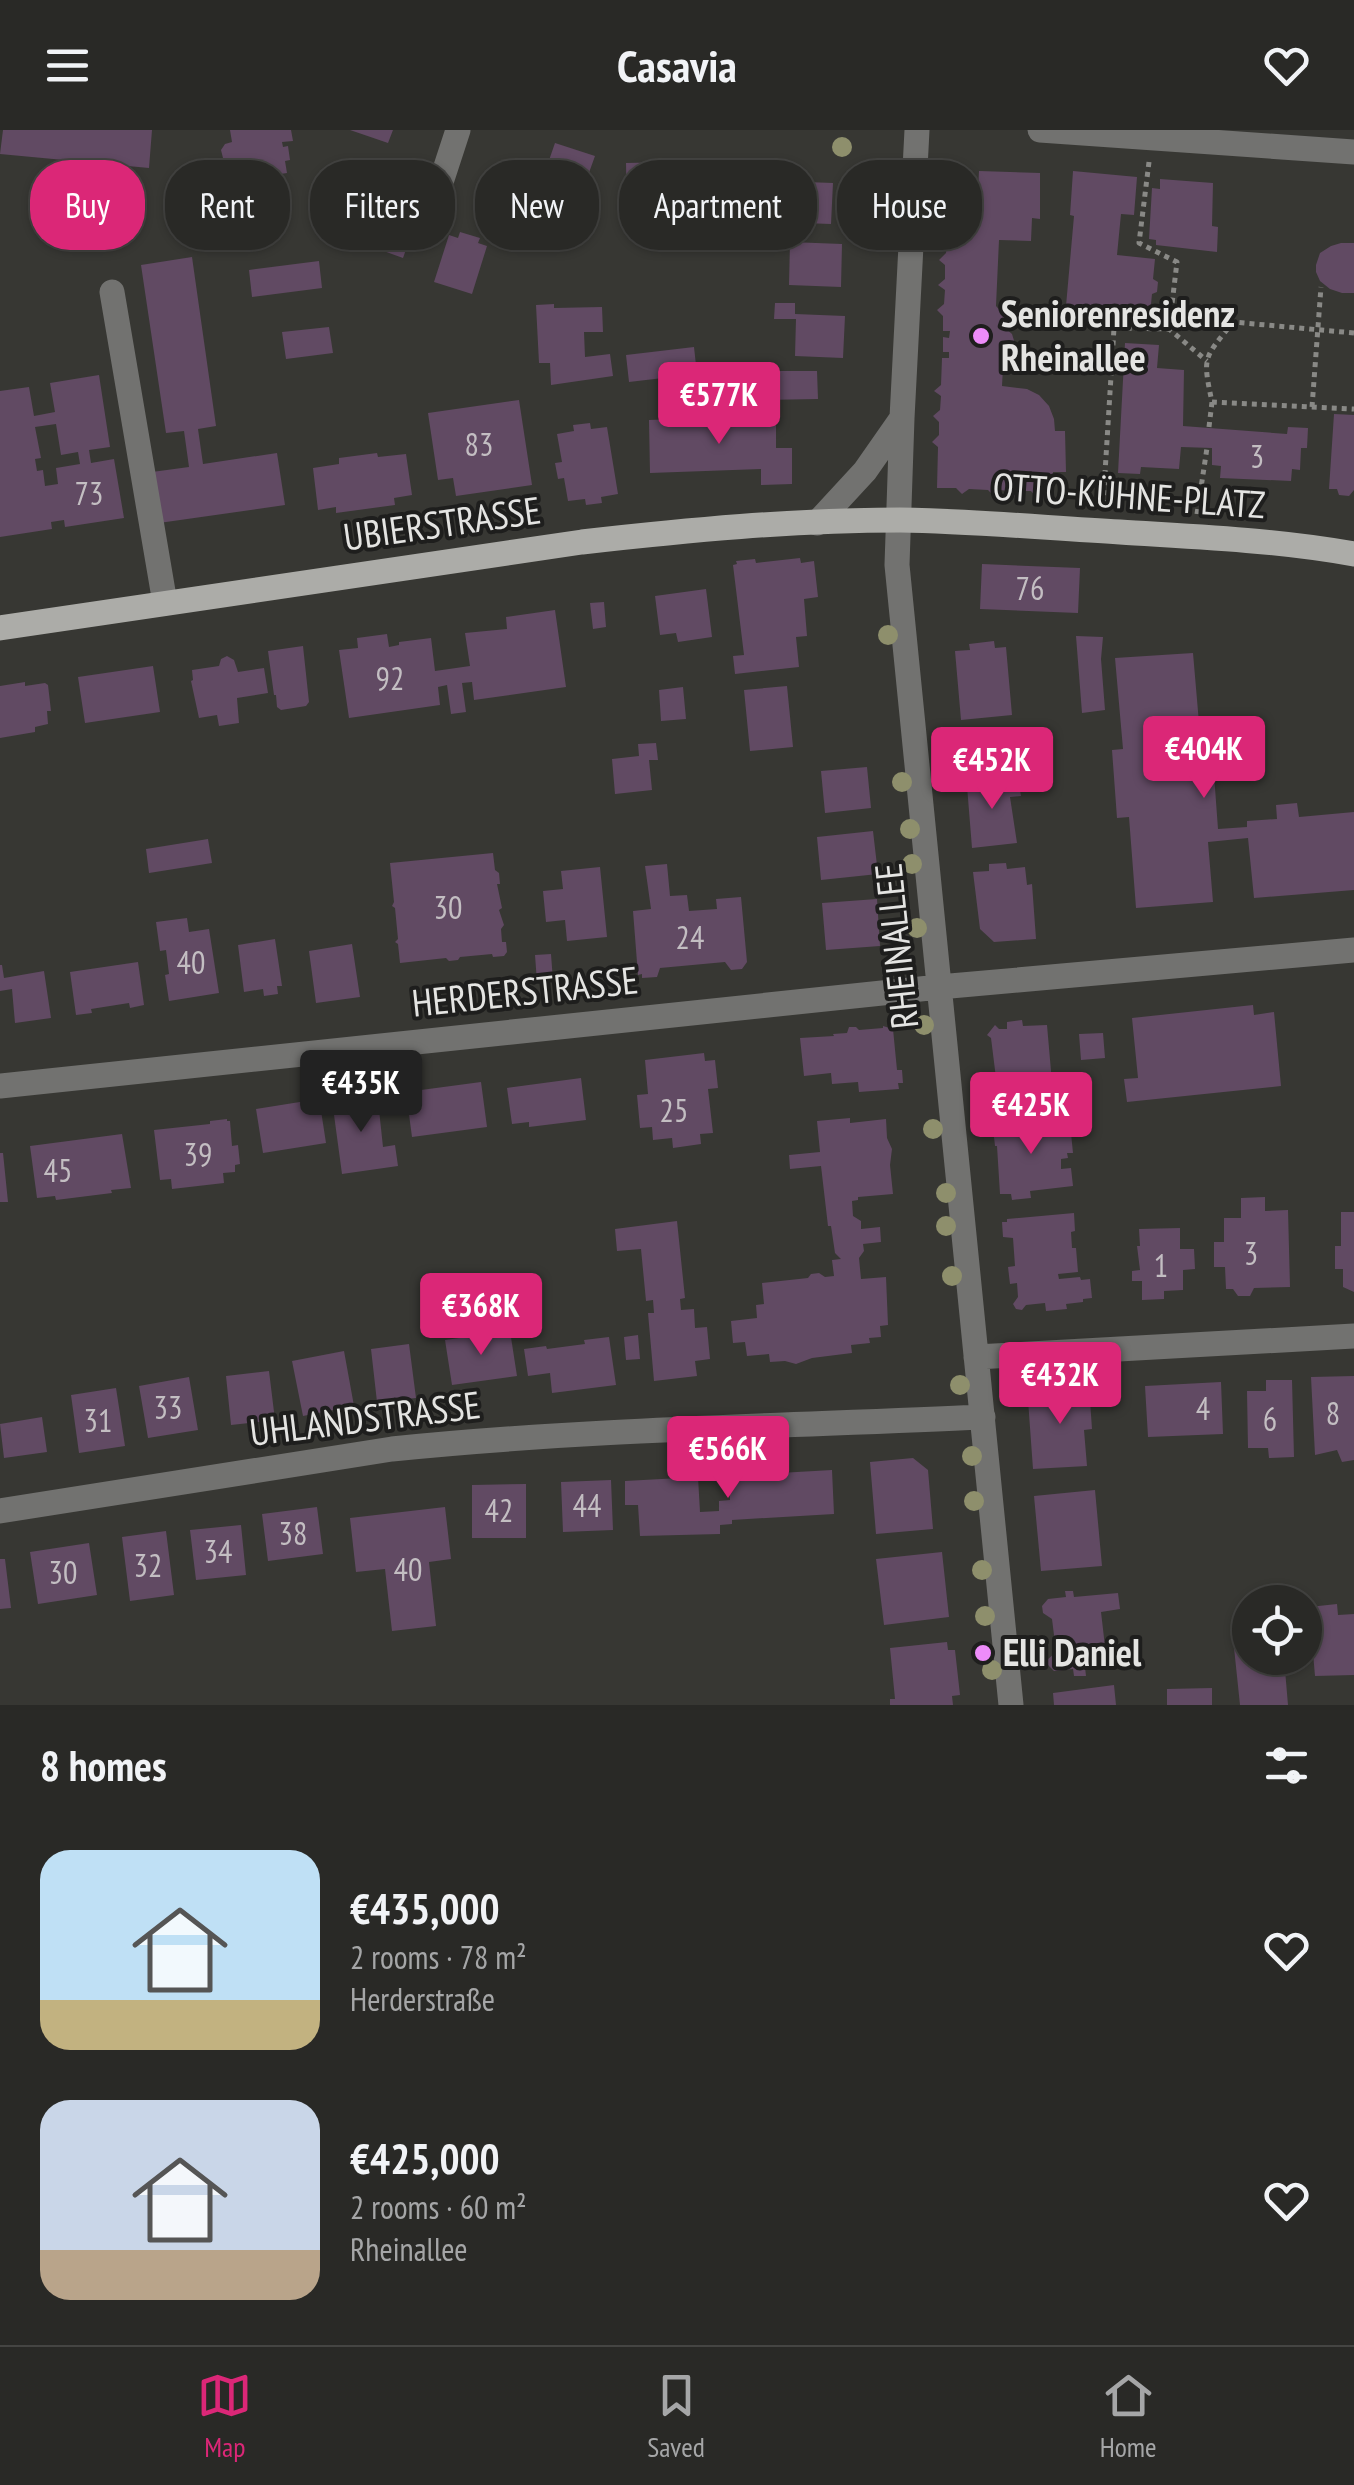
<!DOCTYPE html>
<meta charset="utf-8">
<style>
body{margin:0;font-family:"PT Sans Narrow",sans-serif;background:#353532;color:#f1f3f6;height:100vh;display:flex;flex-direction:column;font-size:38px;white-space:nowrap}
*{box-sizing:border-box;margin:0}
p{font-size:32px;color:#a5a6a7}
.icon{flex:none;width:55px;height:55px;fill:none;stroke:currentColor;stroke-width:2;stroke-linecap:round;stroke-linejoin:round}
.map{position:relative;height:1575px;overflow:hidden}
.panel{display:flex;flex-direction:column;background:#292926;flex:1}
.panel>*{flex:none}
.banner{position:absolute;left:30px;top:30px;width:1295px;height:90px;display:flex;gap:20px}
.controls{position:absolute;left:1232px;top:1455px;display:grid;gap:20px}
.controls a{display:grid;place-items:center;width:90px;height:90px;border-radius:50%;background:#292926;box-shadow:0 2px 8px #0004,0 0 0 2px #454543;font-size:50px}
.price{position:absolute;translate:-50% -85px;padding:0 22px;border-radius:10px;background:#db2777;color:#fff;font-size:32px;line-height:65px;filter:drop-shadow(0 2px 5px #0008)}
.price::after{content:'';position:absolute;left:50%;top:60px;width:30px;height:22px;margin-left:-15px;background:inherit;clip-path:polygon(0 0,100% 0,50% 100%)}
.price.selected{background:#222;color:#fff}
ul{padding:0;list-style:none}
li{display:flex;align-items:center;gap:30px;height:250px;padding:0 40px}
li span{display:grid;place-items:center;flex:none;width:280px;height:200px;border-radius:30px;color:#555}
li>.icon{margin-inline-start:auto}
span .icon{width:120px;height:120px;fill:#fffc;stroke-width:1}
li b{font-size:42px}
h2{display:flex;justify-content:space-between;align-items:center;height:120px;padding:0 40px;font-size:42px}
.pill{padding:0 35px;border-radius:40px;background:#292926;box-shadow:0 2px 8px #0004,0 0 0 2px #454543;font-size:35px;line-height:90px}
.pill.selected{background:#db2777;color:#fff}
header{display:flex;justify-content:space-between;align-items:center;height:130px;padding:0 40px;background:#292926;font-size:45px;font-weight:600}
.tab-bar{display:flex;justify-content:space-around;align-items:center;height:140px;border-top:2px solid #454543;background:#292926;font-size:28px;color:#a5a6a7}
.tab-bar a{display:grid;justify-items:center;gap:5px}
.tab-bar .selected{color:#db2777}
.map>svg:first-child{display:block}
</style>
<header><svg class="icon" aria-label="menu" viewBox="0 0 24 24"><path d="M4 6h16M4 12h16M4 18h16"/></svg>Casavia<svg class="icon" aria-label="heart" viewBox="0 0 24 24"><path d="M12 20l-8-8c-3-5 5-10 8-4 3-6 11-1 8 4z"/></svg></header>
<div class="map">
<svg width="1354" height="1575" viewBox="0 0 1354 1575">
<rect width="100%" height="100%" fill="#373733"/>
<path fill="#614a63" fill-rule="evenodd" d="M3,0H152L149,38L0,24Z
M230,0H291L293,11L282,12L283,17L288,16L290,30L285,31L287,43L261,47V52L231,56L228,30L223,28L221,20L225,14L232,12Z
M350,0H393L388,13Z
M555,13L595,26L581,65L563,59L552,92L522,81L531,56L539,59Z
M671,32L672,84L627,85L626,33Z
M744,36L745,87L693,88L692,38Z
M764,41L765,71H751L750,42Z
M979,41L1040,43V89L1032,88L1031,111L999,110L996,176L1004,185V197L1012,204L1016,217L1012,229L1003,237L1002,256L1027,259L1039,265L1049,276L1054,289L1055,301H1065L1066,342H1053V362H1042L1036,367L1031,361H1020L1015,367L1010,361L999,360L994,366L988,360L969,359L962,364L956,358H937L938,317L932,312L939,305V292L933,286L940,280L941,266L934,261L941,255L942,228H949V222H943V207L949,208L950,201H943V186L937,180L944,174L945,160L938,155L945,149V135L939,130L946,123L947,109L940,104L947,98L948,72L969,73V59H978Z
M1073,41L1137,47L1134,85L1121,84L1117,125L1155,129L1153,149L1158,152L1157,162L1152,164L1150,184L1084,181V178L1066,176L1074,86L1070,85Z
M1160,49L1213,53L1212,96L1218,97L1217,122L1156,115V110L1149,109L1152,58L1160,59Z
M778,51L833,53L831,94L776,92Z
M360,68L417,89L403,128L345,107Z
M460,102L480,108L478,113L487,116L472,164L434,152L449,105L458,108Z
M790,112L842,114L841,157L789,155Z
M1341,113H1354V163H1342L1330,159L1320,151L1316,142V135L1320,123L1331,116Z
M192,127L216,296L198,299L203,334L277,323L285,375L159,393L152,342L189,337L184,301L166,303L141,135Z
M319,131L322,158L252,167L249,140Z
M775,173H795V184L845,186L843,228L795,226L796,189H774Z
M554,174V178L602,177L603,202H584L585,227L610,224L613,246L551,255L550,233H539L536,175Z
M329,197L333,223L286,229L282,202Z
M1125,213L1159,215L1157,238L1184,240L1183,296L1287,304L1288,297L1308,298L1307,318H1301L1300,340L1292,339L1291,351L1220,348L1221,336L1212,335V318L1181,317L1179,339L1141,337L1140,344L1118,343Z
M694,217L697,244L629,252L626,225Z
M763,241H817L818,269L763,270Z
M99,245L110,317L89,320L91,333L114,329L124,388L65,397L64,390L51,392L52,399L0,407V261L29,257L34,286L55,282L50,253ZM56,294L61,325L78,322L80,334L56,338L58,354L45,356L43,340L37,341L35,329L41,328L35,297Z
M519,270L532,355L456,366L453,348L438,350L428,283Z
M1334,284L1354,285V360L1349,366L1339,365L1337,359H1329Z
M759,286V294L776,293V318H792V354L761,355V339L650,343L649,290Z
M590,293L591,299L607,297L618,364L601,367L602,373L586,375L585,369L568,371L564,348L558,349L555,333L562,332L557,304L574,301L573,295Z
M377,323L378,327L406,324L412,365L394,368L395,375L336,383V377L318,380L313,338L339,334V328Z
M800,428L801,433L814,431L818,467L804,469L807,506L796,507L799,537L735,544L733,526L744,525L733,435L737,434L736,431L755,429L756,433Z
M982,434L1080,438L1078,483L980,479Z
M706,459L712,507L678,512L676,503L660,505L655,466Z
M604,472L606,497L593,499L590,473Z
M555,480L566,557L474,570L472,552L462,553L466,582L451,584L447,555L438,557L440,575L349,588L339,520L358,518L357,508L387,504L389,517L399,515V512L431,508L435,541L470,536L465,503L507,499L506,487Z
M1076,506L1103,507L1101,529L1105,580L1082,583Z
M994,511L995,518L1006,517L1012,585L961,590L955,521L970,520L969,514Z
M303,516L309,572L306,576L281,580L277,577L276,565H274L268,521Z
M1193,523L1199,593L1211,592L1217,595L1221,604L1218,614L1212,617L1218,699L1247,697V691L1277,689L1276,675L1297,673L1299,687L1354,682V760L1254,768L1248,708L1208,712L1213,772L1136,778L1129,687L1117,688L1112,620L1123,619L1115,528Z
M227,526L234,530L238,542L264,538L268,563L237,568L239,593L219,596L217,585L199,588L191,551L193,550L192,540L219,536L221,529Z
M153,536L160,582L85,593L78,547Z
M25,552V556L45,553L48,555L51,581H47L48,594L35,597V602L0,608V556Z
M787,556L793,617L750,621L744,560Z
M683,557L686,589L661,591L659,560Z
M656,613L658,630H649L652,660L615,664L612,629L639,626L638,614Z
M867,637L871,678L825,683L821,641Z
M991,647L992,653L1018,649L1021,666L1010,667L1017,713L972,718L967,656L977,655L976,649Z
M873,701L878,744L821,750L817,707Z
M208,709L212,733L149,743L146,719Z
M493,723L495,740L499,743L500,754H497L502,778L499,780L504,795L501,799L502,812H506L507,822L504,826L493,827L492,824L460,827L458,830L449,831L446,828L400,833L398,814L395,812L398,809L395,778L392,776L394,772L390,733Z
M1006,733L1007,739L1025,737L1027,755L1032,754L1036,809L994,812L980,799L973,742L989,741V734Z
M667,734L670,766L687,765L689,781L717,779L716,769L741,767L747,832L742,839L731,840L725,832L660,838L657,847L642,848V844L638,845L633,781L651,779L645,736Z
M600,737L607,807L567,811L565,790L546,792L543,761L563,759L561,741Z
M877,769L880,816L826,820L822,773Z
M187,788L189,802L209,799L219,863L169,871L165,845L169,844L166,820L160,821L156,792Z
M275,809L282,856H277L278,864L264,866L263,859L244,862L238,815Z
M352,814L360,867L316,873L309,821Z
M551,824L553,851L537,852L535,825Z
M138,832L144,875L130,878L129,873L91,879L92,883L76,885L70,842Z
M0,835H2L4,848L44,841L51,888L15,893L12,859L0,861Z
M1253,875L1254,885L1274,882L1281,956L1127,972L1124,949L1138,948L1132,888Z
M1022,890L1023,896L1047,895L1053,964L998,969L997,962L992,959L991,951L996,948L991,908L987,905L995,895L999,899H1007V892Z
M883,896L893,899L897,940H902L903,953H898L899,959L859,962L858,952L832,954L831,943L804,946L800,908L834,906L833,904L847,903L849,897H856L859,900L883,898Z
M1103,903L1105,928L1081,930L1079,904Z
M704,923L705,931L715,930L718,958L708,959L713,1003L700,1004L701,1014L673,1018L672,1008L653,1010L652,997L640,998L637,965L648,964L645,930Z
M581,948L586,990L529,997V992L512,994L507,958Z
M481,952L487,997L412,1007L406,962Z
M377,961L383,1017L395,1015L398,1036L342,1044L332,970Z
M306,971L307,976L320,974L326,1013L263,1023L256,979Z
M1023,987L1024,993L1056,990L1058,1004L1071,1003L1073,1023H1067L1068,1028L1061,1029V1039L1071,1038L1073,1056L1030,1061L1031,1068L1012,1070L1011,1064H1000L997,1016H995L993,998L1004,995V988Z
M850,988V993L886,989L887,1008L892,1019L890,1035L893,1064L858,1067V1070L852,1071L853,1086L861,1091V1099L880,1097L881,1112L863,1114L864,1121L859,1128L861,1149L886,1147L888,1195L880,1196L881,1207L869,1208L870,1213L851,1215L852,1223L812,1228L796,1234L785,1231L770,1232L769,1224L747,1226L745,1212L733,1213L731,1191L757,1188L756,1175L764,1174L762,1153L808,1148L811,1144L819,1143L825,1147L834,1146L832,1130L841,1129L835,1123L831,1096H828L821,1036L790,1039L789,1025L820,1022L817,991Z
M227,989V991H230L232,1016L238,1015L240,1034L235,1035V1042L223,1043L224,1053L172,1059L171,1049L160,1050L154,1000L210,994V991Z
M122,1004L131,1058L111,1060L112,1063L56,1070L55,1066L37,1068L30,1016Z
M0,1023H3L8,1072H0Z
M1265,1067V1081L1288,1080L1290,1157L1254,1158L1250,1166H1238L1233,1159H1226L1225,1137H1214V1112H1224V1088H1241V1068Z
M1341,1082H1354V1162L1343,1157V1139H1335V1116H1341Z
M1074,1083L1075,1101L1071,1102L1072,1118H1076L1078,1142L1058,1144L1059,1149L1080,1147L1081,1150L1090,1149L1092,1168L1083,1169V1172L1066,1174L1067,1179L1046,1181L1045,1173L1026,1175L1022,1180L1016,1179L1013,1174L1018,1167L1017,1153L1010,1154L1008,1137L1015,1136L1013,1108L1003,1107L1002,1092H1007V1089Z
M677,1091L685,1168L680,1169L681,1180L694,1179L695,1198L707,1197L710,1229L695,1231L697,1246L654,1251L648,1183H654L653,1170L646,1171L641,1119L617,1121L615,1099Z
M1180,1098V1119H1194L1195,1139L1183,1140V1160L1164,1161V1169L1142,1170V1151H1132V1141L1140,1140L1137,1116H1140L1139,1099Z
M510,1201L517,1246L452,1255L445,1210Z
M638,1205L640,1229L626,1230L624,1207Z
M609,1207L616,1255L552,1263L550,1243L528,1246L524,1219L546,1216L547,1219L585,1214L584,1210Z
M409,1214L416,1268L377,1272L371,1219Z
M344,1221L354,1276L303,1286L292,1231Z
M269,1241L275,1290L231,1295L226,1246Z
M1354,1246V1330L1342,1332L1337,1320L1315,1325L1311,1247Z
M189,1247L198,1300L148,1308L139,1256Z
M1266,1250H1292L1294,1327L1269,1328L1268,1318H1248L1247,1261H1266Z
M1221,1252L1223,1304L1148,1307L1145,1256Z
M1089,1256L1092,1299L1084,1300L1087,1336L1033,1339L1028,1270L1036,1260Z
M116,1258L125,1316L79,1323L71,1265Z
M42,1287L47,1322L4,1328L0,1294Z
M913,1328L928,1340L933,1399L876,1404L870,1332Z
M832,1340L834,1384L732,1390V1394L720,1395V1404L640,1406L638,1375H625V1351L698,1347L700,1382L719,1381V1371L730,1370L729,1346Z
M611,1350L613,1400L563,1402L561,1352Z
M526,1354V1408H472V1355Z
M1095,1360L1102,1436L1041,1441L1034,1366Z
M317,1377L323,1424L268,1431L262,1384Z
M445,1377L451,1429L429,1432L436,1496L392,1501L385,1439L356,1442L350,1388Z
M241,1395L246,1445L196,1450L190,1400Z
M166,1401L174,1465L130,1471L122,1407Z
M89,1413L97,1465L38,1474L30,1422Z
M942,1422L949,1487L884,1495L876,1429Z
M0,1429H5L11,1478L0,1479Z
M1065,1461H1073L1074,1467L1118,1463L1120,1479L1101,1482L1103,1499L1105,1517L1124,1516L1126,1534L1085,1537L1086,1546H1074L1073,1539L1054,1541L1048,1535L1047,1530L1055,1523L1054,1505L1052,1489L1043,1483L1042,1476L1048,1469L1066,1467Z
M1337,1474L1338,1485L1354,1484V1545L1315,1546L1309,1477Z
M1250,1506V1528H1284L1288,1575H1240L1233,1508Z
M947,1512L948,1520H955L960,1565L952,1566L953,1575H890V1569H895L890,1518Z
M1114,1555L1116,1575H1054L1053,1563Z
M1212,1558V1575H1167V1559Z"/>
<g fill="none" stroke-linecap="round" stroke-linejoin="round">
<path stroke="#898986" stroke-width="5" stroke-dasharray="5 5" stroke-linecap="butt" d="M1149,32L1139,113L1177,132L1169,199L1207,231
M1354,203L1233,192C1204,229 1202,225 1212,272L1354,279
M1312,277L1321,157
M1209,297L1212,272
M1103,375L1114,198L1169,199
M1197,384L1207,318"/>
<path stroke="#727270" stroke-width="25" d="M917,0L902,288L897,435L1011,1575
M1040,0L1354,22
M442,49L458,0
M112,162L165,473
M817,393L865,341L902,288
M0,956L939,857L1354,820
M976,1227L1354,1206
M0,1381L392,1319C588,1299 786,1296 983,1287"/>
<path stroke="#acaca8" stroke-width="25" d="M0,498L582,412C687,400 794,390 900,390C973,391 1047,398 1120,402C1198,407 1277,410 1354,424"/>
</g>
<g fill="#8e8f6c">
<circle cx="842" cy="17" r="10"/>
<circle cx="888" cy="505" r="10"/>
<circle cx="902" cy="652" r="10"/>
<circle cx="910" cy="699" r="10"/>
<circle cx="912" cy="734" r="10"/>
<circle cx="917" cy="798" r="10"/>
<circle cx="924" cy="895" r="10"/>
<circle cx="933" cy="999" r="10"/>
<circle cx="946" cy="1063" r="10"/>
<circle cx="946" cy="1096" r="10"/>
<circle cx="952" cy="1146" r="10"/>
<circle cx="960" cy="1255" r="10"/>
<circle cx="972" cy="1326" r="10"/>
<circle cx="974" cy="1371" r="10"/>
<circle cx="982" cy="1440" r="10"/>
<circle cx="985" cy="1486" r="10"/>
<circle cx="992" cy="1540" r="10"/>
</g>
<g fill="#ed8cf9" stroke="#1e1e1d" stroke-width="4">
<circle cx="981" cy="206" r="10"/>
<circle cx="983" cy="1523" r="10"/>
</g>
<g text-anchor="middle" stroke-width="8" stroke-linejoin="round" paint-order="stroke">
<g font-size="32" fill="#c3bec2">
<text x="479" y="326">83</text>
<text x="1257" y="338">3</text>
<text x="89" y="375">73</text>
<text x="1030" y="470">76</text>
<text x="390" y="560">92</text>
<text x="448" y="789">30</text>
<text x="690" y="819">24</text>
<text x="191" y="844">40</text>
<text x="674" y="992">25</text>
<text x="198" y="1036">39</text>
<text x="58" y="1052">45</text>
<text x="1251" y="1135">3</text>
<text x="1161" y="1147">1</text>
<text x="168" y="1289">33</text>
<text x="1203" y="1290">4</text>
<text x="1333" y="1295">8</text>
<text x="1270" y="1301">6</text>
<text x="98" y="1302">31</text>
<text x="587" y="1387">44</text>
<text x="499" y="1392">42</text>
<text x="293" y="1415">38</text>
<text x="218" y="1433">34</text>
<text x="148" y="1447">32</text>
<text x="408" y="1451">40</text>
<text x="63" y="1454">30</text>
</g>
<g font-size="38" font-weight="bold" fill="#e4e4e2" stroke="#1e1e1d" text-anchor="start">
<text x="1001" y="197">Seniorenresidenz<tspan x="1001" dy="44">Rheinallee</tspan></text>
<text x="1003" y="1536">Elli Daniel</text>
</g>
<g font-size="38" fill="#e4e4e2" stroke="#1e1e1d">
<text transform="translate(1129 366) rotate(4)" y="13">OTTO-KÜHNE-PLATZ</text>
<text transform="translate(442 394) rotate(-8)" y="13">UBIERSTRASSE</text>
<text transform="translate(897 816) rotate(-96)" y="13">RHEINALLEE</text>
<text transform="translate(525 862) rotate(-6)" y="13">HERDERSTRASSE</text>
<text transform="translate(365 1289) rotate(-7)" y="13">UHLANDSTRASSE</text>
</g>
</g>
</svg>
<div class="controls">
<a><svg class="icon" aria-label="locate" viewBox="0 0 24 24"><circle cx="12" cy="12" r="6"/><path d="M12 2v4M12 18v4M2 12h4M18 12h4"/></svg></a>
</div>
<b class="price" style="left:719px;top:317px">€577K</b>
<b class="price" style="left:1204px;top:671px">€404K</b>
<b class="price" style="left:992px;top:682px">€452K</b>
<b class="price selected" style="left:361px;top:1005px">€435K</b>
<b class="price" style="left:1031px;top:1027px">€425K</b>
<b class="price" style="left:481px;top:1228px">€368K</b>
<b class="price" style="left:1060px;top:1297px">€432K</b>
<b class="price" style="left:728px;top:1371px">€566K</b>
<div class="banner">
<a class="pill selected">Buy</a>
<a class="pill">Rent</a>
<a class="pill">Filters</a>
<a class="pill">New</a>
<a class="pill">Apartment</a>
<a class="pill">House</a>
</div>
</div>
<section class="panel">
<h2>8 homes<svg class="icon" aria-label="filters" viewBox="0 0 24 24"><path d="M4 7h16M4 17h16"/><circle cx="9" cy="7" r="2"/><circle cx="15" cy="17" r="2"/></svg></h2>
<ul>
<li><span style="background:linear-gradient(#bfe0f5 75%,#c2b280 0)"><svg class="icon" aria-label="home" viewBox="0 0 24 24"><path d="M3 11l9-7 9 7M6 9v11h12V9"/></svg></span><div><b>€435,000</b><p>2 rooms · 78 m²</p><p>Herderstraße</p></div><svg class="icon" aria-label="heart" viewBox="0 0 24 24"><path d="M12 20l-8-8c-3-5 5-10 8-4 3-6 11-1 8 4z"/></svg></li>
<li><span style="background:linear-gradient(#c9d6e8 75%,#b9a48a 0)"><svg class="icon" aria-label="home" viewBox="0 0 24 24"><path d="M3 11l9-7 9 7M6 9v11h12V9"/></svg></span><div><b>€425,000</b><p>2 rooms · 60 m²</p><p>Rheinallee</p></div><svg class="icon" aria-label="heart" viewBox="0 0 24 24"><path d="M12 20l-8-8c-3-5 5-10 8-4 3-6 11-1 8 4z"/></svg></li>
</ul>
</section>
<nav class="tab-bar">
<a class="selected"><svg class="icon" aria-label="map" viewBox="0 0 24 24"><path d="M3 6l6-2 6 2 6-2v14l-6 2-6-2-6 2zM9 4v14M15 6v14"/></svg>Map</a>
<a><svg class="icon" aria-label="saved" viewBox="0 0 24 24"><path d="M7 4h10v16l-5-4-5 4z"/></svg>Saved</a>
<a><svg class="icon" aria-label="home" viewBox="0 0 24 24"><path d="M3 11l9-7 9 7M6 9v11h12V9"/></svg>Home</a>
</nav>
